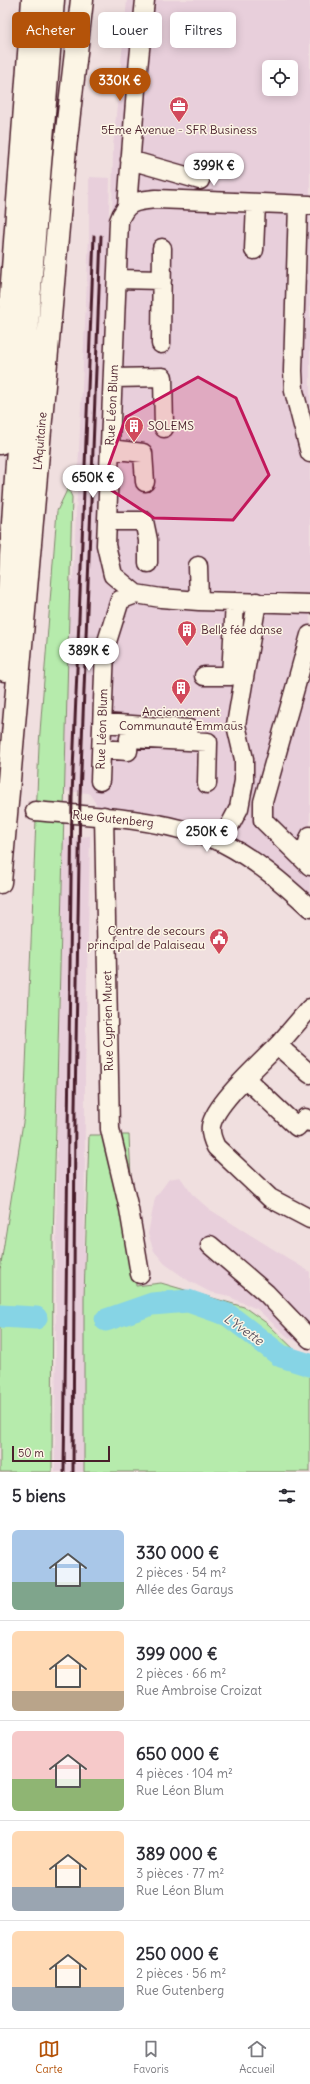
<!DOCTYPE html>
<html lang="fr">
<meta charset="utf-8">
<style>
body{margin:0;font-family:Delius,sans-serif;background:#f2f2f3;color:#2b2b33;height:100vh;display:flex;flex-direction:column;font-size:15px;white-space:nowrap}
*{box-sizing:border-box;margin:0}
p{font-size:13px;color:#7c7c81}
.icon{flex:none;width:22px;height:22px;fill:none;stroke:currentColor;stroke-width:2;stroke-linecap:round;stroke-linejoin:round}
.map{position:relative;height:1472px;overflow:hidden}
.drawer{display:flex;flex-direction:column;background:#fff;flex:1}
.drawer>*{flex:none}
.hud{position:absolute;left:12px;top:12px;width:286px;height:36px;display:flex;gap:8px}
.controls{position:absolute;left:262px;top:60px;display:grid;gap:8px}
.controls a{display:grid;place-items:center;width:36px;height:36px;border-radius:6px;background:#fff;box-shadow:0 2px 10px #0003;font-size:20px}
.scale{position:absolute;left:12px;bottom:10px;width:98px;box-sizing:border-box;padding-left:4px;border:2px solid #4a1f2b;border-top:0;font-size:11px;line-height:14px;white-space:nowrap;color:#4a1f2b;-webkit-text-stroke:3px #fcf5e5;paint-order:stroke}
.price{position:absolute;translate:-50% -34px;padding:0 9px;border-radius:14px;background:#fff;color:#222;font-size:13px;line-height:26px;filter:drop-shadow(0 1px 2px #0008)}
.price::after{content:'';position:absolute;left:50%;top:24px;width:12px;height:9px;margin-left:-6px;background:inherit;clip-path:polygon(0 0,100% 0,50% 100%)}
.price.current{background:#b45309;color:#fff}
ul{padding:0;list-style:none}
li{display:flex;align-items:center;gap:12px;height:100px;padding:0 12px}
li+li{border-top:1px solid #e1e1e2}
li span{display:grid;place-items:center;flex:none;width:112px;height:80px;border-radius:6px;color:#555}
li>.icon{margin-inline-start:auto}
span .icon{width:48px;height:48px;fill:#fffc;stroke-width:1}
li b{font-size:17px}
h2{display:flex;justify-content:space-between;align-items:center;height:48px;padding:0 12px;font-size:17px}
.pill{padding:0 14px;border-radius:6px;background:#fff;box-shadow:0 2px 10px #0003;font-size:14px;line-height:36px}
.pill.current{background:#b45309;color:#fff}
.dock{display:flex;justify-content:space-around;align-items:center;height:56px;border-top:1px solid #e1e1e2;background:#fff;font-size:11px;color:#7c7c81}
.dock a{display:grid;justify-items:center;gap:2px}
.dock .current{color:#b45309}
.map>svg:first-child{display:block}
</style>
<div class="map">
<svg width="310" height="1472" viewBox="0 0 310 1472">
<rect width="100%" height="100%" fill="#f0dfdf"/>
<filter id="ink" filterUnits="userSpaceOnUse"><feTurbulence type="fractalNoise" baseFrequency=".025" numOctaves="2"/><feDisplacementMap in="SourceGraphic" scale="8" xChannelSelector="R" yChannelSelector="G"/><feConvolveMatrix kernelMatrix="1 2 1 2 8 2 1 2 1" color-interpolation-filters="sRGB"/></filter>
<g filter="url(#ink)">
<path fill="#e8cfdb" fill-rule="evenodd" d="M127,0H310V908L244,855L104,816L89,793L63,791L70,579H73L89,237V177L110,178L105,347L112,230L113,147ZM269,67H291V89H269Z
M90,836L85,1072L84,1472H55L57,1123L63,838Z
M180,1177L192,1194L209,1209L310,1272V1336L305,1346L288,1337L257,1309L225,1295L210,1292L189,1281L165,1264L154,1251L148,1234L155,1198L169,1179Z"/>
<path fill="#b6ebac" stroke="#80856c" d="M68,488L72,497L53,1243L52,1472H0V1270L24,1116L39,745L57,511Z
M89,1135H129L136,1286L161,1283L244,1307L268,1324L301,1356L310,1357V1472H84V1298Z"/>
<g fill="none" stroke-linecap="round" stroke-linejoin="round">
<path stroke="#86d4e5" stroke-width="23" d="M0,1316L36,1318
M106,1320L152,1304L188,1301L228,1315L281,1356L310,1365"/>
<path stroke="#cfb9bb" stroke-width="18" stroke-dasharray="18 9" stroke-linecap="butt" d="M0,808L35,811"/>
<g stroke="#4a1f2b" stroke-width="21">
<path id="minor" d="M130,160L200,180
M298,205L293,371L294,391L310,453
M310,205L156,199C136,201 126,201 119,221L106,545L113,575L136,594L161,598L199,601L310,604
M127,207L136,89L145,0
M254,250L256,204
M117,279L162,280
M161,344L162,248
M114,378L163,377L164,428
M110,449L143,453L145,482
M107,521H144L148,540V563
M198,566L199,601
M310,635L263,802V820L310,866
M204,676H231L235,602
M103,723L189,729
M102,749L128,751L129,738L208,742L207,784
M100,781L105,648L120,600L136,594
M35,811C90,816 144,817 197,834C205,837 215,839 223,843C256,860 283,883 310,908
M104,816L110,1129L129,1209L140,1274
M221,842L239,808L244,781V759L236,725L257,602
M303,859L310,836
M310,1008L279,1044L285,1052L310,1074
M279,1044C262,1062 215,1103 211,1126C210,1133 213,1141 216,1147L270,1198L310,1219
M246,1079L297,1127L305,1118L310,1122
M210,1245L266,1293L310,1339"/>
</g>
<g stroke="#4a1f2b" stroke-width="25">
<path id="highway" d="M0,443L33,0
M5,670C15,446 36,223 53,0
M0,882L65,148L82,0"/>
</g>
<use href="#minor" stroke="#fcf5e5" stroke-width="18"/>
<use href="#highway" stroke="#fcf5e5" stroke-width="22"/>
<path stroke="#4a1f2b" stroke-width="3" d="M64,1472L72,797L94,236
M73,1472L75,1108L80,797L101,236"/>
</g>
</g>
<path fill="#c2185b" fill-opacity="0.2" stroke="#c2185b" stroke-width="3" stroke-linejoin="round" d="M198,377L236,398L269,475L233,520L154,518L102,484L126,417Z"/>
<defs>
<g id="office-pin" transform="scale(1)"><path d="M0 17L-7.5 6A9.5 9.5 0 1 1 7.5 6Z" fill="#d1495b" stroke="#fcf5e5"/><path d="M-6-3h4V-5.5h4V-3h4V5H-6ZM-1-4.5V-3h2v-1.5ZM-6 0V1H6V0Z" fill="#fff"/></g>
<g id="building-pin" transform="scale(1)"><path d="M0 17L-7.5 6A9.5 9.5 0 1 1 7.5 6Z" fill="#d1495b" stroke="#fcf5e5"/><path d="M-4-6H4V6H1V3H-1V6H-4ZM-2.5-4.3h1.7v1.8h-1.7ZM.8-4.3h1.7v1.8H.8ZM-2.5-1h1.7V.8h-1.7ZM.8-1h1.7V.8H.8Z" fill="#fff"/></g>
<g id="civic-pin" transform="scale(1)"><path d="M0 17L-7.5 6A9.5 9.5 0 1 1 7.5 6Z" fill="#d1495b" stroke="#fcf5e5"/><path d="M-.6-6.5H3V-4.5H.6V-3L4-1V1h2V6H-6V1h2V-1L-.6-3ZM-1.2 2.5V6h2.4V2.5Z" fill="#fff"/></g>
</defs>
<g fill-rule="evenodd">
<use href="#office-pin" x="179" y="106"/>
<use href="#building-pin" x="134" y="426"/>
<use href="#building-pin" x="187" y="630"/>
<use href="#building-pin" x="181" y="688"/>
<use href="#civic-pin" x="219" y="938"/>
</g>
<g text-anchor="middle" stroke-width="3" stroke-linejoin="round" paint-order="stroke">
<g font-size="12" fill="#4a1f2b" stroke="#fcf5e5">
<text x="179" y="134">5Eme Avenue - SFR Business</text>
<text x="148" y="430" text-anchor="start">SOLEMS</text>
<text x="201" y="634" text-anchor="start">Belle fée danse</text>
<text x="181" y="716">Anciennement<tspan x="181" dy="14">Communauté Emmaüs</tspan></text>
<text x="205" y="935" text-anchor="end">Centre de secours<tspan x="205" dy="14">principal de Palaiseau</tspan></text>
</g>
<g font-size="12" fill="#4a1f2b" stroke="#fcf5e5">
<text transform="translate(112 405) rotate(-87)" y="4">Rue Léon Blum</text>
<text transform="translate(40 441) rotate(-85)" y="4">L'Aquitaine</text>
<text transform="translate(102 729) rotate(-88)" y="4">Rue Léon Blum</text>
<text transform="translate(113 819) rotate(6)" y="4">Rue Gutenberg</text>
<text transform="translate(108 1021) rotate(-91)" y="4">Rue Cyprien Muret</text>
</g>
<g font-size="13" font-style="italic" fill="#5c5563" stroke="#fcf5e5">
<text transform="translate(244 1329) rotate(35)" y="5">L'Yvette</text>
</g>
</g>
</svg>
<div class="controls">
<a><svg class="icon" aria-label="locate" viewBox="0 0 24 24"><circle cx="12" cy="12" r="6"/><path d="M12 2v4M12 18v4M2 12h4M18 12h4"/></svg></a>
</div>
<div class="scale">50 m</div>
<b class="price current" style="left:120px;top:102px">330K €</b>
<b class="price" style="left:214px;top:187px">399K €</b>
<b class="price" style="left:93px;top:499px">650K €</b>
<b class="price" style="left:89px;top:672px">389K €</b>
<b class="price" style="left:207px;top:853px">250K €</b>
<div class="hud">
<a class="pill current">Acheter</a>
<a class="pill">Louer</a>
<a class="pill">Filtres</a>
</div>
</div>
<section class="drawer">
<h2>5 biens<svg class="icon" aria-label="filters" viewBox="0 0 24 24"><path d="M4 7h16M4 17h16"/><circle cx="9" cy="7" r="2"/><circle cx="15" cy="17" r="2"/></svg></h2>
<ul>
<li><span style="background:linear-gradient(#a9c7e8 65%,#7fa58c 0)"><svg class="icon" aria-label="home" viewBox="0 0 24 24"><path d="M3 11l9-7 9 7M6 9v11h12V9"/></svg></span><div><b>330 000 €</b><p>2 pièces · 54 m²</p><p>Allée des Garays</p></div></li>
<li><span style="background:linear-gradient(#ffd9b3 75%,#b9a48a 0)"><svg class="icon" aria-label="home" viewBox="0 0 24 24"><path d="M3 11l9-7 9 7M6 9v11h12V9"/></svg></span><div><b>399 000 €</b><p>2 pièces · 66 m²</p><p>Rue Ambroise Croizat</p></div></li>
<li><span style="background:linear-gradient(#f6c9c9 60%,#8fb573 0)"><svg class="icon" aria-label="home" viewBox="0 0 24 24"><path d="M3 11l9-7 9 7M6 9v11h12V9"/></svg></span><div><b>650 000 €</b><p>4 pièces · 104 m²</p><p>Rue Léon Blum</p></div></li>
<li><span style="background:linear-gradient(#ffd9b3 70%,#9aa5b1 0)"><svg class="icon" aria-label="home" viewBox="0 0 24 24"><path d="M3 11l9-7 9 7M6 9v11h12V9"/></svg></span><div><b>389 000 €</b><p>3 pièces · 77 m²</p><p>Rue Léon Blum</p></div></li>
<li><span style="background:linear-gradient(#ffd9b3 70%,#9aa5b1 0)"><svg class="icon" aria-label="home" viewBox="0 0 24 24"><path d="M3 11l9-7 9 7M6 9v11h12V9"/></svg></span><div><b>250 000 €</b><p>2 pièces · 56 m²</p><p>Rue Gutenberg</p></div></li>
</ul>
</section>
<nav class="dock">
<a class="current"><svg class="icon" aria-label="map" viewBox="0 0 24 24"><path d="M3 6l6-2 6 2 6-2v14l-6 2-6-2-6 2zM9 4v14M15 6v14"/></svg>Carte</a>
<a><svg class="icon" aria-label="saved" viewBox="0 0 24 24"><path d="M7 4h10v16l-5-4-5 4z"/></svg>Favoris</a>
<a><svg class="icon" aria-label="home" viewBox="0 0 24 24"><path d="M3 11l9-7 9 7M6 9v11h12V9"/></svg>Accueil</a>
</nav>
